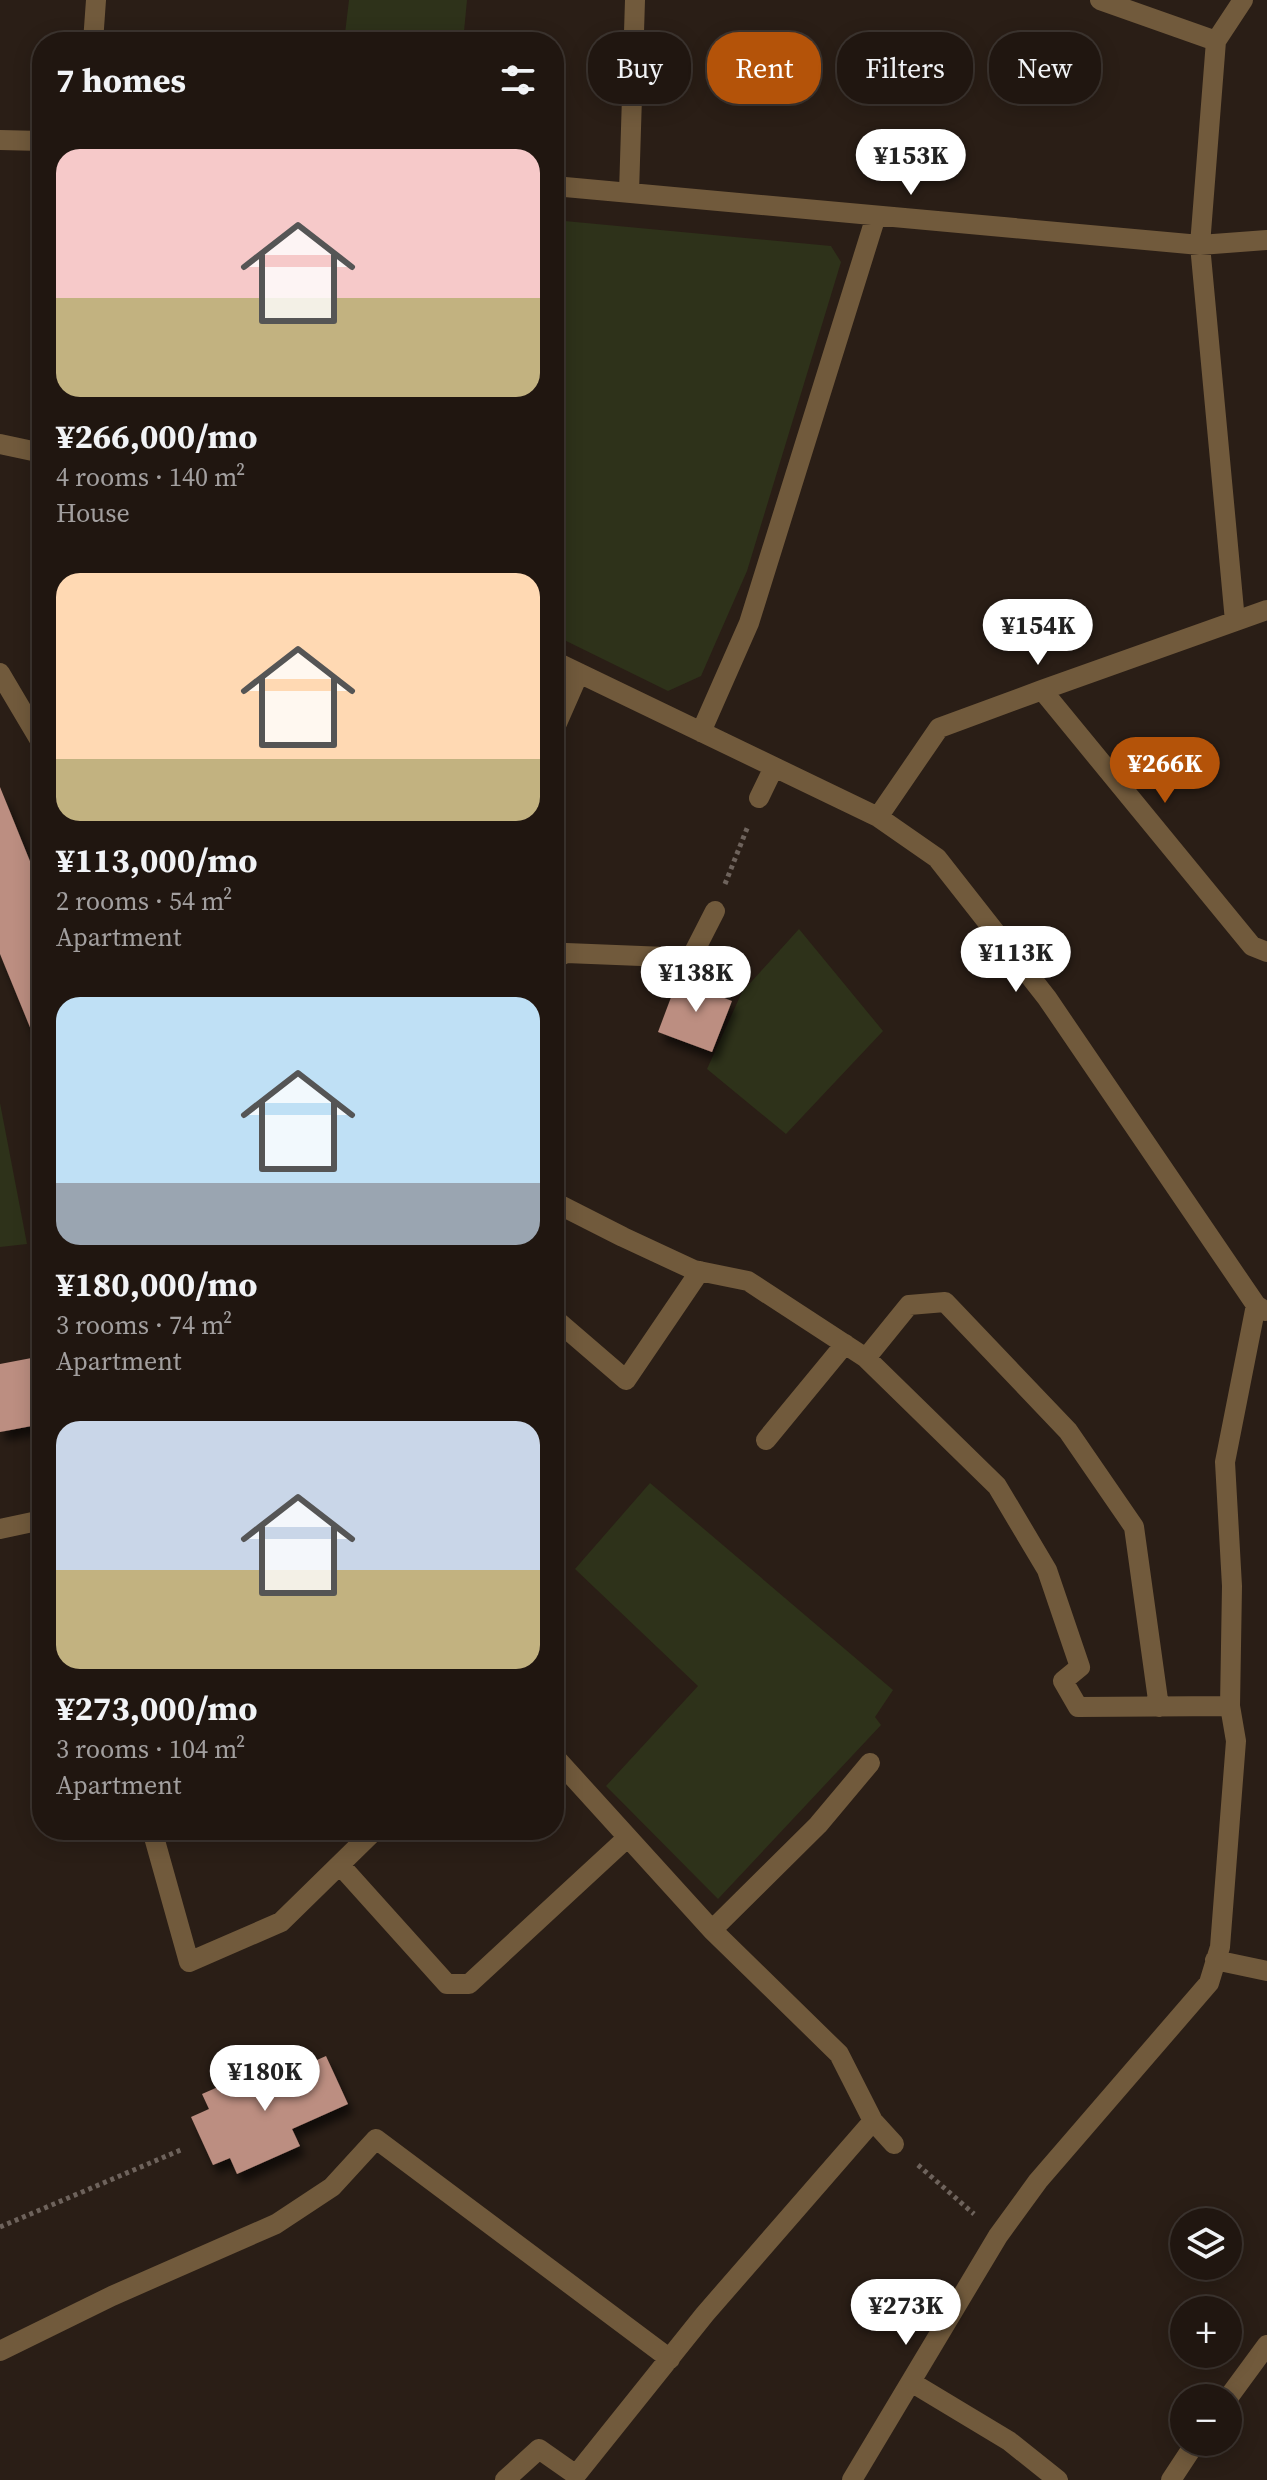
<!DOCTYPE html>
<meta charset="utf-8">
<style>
body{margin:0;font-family:"Source Serif 4",serif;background:#2d231e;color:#f1f3f6;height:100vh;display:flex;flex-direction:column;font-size:30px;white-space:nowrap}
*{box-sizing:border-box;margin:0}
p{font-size:26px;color:#a29f9f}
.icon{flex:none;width:44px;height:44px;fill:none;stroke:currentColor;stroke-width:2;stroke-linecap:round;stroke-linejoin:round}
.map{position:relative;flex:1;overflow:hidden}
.drawer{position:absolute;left:32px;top:32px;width:532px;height:1808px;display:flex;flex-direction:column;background:#201610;border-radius:32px;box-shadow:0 4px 20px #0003,0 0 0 2px #3d3530}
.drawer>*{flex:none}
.top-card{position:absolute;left:588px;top:32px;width:558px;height:72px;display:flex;gap:16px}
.controls{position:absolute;left:1170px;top:2208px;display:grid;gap:16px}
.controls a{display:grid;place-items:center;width:72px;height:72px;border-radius:50%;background:#201610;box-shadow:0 4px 20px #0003,0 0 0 2px #3d3530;font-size:40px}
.price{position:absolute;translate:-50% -68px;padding:0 18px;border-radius:28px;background:#fff;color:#222;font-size:26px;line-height:52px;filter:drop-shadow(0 2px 4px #0008)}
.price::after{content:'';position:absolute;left:50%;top:48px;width:24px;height:18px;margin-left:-12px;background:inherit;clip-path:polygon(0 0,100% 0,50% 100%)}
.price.active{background:#b45309;color:#fff}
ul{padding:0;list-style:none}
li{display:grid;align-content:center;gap:16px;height:424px;padding:0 24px}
li span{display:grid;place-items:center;height:248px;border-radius:24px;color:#555}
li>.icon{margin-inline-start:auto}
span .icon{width:144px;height:144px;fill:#fffc;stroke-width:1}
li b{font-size:34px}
h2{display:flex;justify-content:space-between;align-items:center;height:96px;padding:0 24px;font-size:34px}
.tag{padding:0 28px;border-radius:32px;background:#201610;box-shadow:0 4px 20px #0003,0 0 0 2px #3d3530;font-size:28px;line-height:72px}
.tag.active{background:#b45309;color:#fff}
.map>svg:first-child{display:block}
</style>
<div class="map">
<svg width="1267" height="2480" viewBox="0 0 1267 2480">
<defs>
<filter id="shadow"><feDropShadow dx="5" dy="9" stdDeviation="4" flood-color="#0009"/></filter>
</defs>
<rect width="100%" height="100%" fill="#2a1e16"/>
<path fill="#2e321a" d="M349,0H467L463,42H344Z
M554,220L831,246L841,262L747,571L701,676L668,691L554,635Z
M799,929L883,1031L786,1134L707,1069L742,992Z
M0,1103L27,1244L0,1247Z
M650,1483L893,1690L875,1717L881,1725L718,1899L606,1786L698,1686L575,1569Z"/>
<path fill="#bc8e81" filter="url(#shadow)" d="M0,787L42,891V1066L36,1042L0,954Z
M690,976L722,988L719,996L732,1001L712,1052L658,1032L676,984L686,988Z
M42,1356V1424L0,1432V1364Z
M326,2056L348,2104L292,2129L300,2146L237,2174L230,2158L213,2165L191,2117L209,2109L202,2094L268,2065L274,2079Z"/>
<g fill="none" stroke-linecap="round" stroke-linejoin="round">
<path stroke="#6e635c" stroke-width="5" stroke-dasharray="4 4" stroke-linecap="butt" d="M725,884L748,826
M918,2165L974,2214
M0,2227L183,2149"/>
<path stroke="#715a3c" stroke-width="20" d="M1100,0L1216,41
M93,42L96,0
M0,140L42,141
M554,186L1200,245L1267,240
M629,193L635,0
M0,444L42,453
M1235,621L1200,245L1216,41L1243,0
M554,661L878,817L937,858L1047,998L1256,1305L1265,1311
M0,673L42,744
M1042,690L1252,946L1267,952
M554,730L579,673
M701,732L749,623L876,216
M759,798L774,767
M878,817L939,728L1042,690L1267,610
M691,958L715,911
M554,959L566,953L691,958L736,970
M554,1202L623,1237L694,1270L748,1281L866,1358L997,1486L1047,1570L1080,1667L1063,1681L1078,1707L1230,1706
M554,1318L626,1380L700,1271
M866,1358L909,1305L945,1302L1068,1431L1134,1527L1159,1707
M766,1440L845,1344
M0,1529L42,1520
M554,1756L712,1930L839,2054L873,2121L894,2144
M152,1830L189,1962L281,1922L375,1830
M340,1865L447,1984H469L627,1838
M712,1930L818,1825L870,1763
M1215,1960L1267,1971
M0,2351L112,2296L276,2224L332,2187L376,2139L670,2359
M911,2382L1009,2441L1058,2480
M1228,2398L1267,2345
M505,2480L539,2449L576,2475L705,2314L873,2121
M852,2480L998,2236L1038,2181L1209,1983L1220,1947L1236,1741L1230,1706L1232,1586L1225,1462L1256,1305
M1171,2480L1196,2442"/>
</g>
</svg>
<div class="controls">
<a><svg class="icon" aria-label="layers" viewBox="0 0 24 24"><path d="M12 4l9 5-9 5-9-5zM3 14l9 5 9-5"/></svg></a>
<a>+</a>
<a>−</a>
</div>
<b class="price" style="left:911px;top:197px">¥153K</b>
<b class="price" style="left:1038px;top:667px">¥154K</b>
<b class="price active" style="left:1165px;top:805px">¥266K</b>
<b class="price" style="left:1016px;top:994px">¥113K</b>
<b class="price" style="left:696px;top:1014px">¥138K</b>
<b class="price" style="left:265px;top:2113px">¥180K</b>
<b class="price" style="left:906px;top:2347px">¥273K</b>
<div class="top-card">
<a class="tag">Buy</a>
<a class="tag active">Rent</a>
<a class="tag">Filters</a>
<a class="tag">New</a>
</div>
<section class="drawer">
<h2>7 homes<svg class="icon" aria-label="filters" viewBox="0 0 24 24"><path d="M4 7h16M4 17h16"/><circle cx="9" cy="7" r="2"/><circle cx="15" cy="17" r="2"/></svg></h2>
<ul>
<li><span style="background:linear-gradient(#f6c9c9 60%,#c2b280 0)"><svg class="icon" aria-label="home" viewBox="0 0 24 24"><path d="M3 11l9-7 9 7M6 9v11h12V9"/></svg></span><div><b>¥266,000/mo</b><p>4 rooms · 140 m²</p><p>House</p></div></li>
<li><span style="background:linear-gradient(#ffd9b3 75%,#c2b280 0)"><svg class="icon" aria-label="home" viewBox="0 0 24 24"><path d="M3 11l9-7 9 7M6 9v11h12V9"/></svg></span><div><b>¥113,000/mo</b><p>2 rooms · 54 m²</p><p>Apartment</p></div></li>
<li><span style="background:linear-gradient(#bfe0f5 75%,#9aa5b1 0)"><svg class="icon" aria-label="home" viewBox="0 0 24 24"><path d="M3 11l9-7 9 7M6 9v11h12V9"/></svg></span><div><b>¥180,000/mo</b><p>3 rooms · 74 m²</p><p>Apartment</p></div></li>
<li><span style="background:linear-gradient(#c9d6e8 60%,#c2b280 0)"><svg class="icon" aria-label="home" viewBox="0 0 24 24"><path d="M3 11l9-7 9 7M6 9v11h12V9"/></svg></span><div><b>¥273,000/mo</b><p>3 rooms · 104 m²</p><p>Apartment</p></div></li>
</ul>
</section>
</div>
